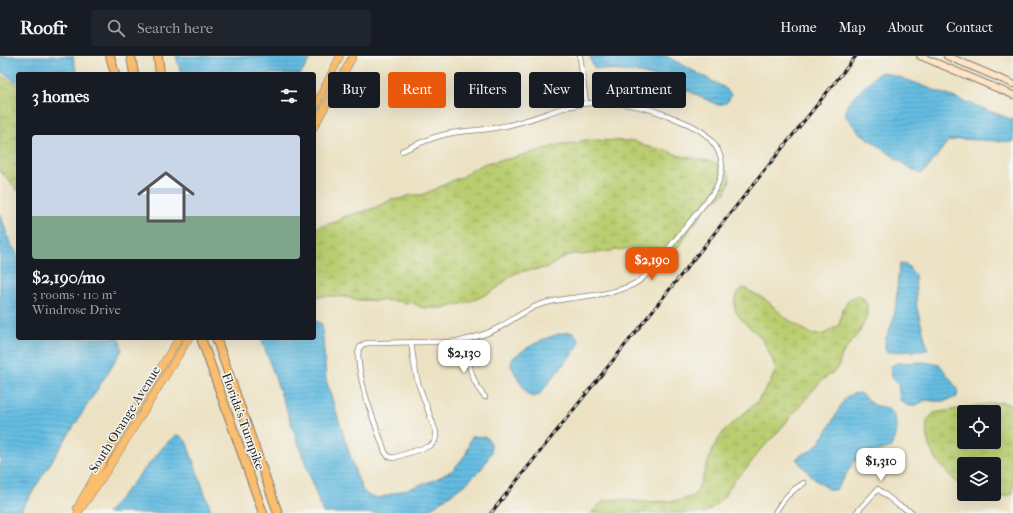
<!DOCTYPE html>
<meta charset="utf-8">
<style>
body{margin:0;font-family:"IM FELL French Canon",serif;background:#20242c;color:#f1f3f6;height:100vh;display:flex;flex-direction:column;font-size:15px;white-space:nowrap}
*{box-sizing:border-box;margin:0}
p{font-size:13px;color:#9ea1a6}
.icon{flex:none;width:22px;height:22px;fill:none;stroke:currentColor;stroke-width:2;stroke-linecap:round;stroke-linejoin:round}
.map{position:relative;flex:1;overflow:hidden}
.panel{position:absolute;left:16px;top:16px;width:300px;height:268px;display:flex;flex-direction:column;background:#171b24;border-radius:4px;box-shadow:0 4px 16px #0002}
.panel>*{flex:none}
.top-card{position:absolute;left:328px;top:16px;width:380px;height:36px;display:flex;gap:8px}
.tools{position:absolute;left:957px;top:349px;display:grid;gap:8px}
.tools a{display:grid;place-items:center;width:44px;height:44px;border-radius:4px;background:#171b24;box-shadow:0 4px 16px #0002;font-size:20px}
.price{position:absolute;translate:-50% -34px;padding:0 9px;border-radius:8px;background:#fff;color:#222;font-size:13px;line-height:26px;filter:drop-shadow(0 1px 2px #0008)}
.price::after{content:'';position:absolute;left:50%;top:24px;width:12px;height:9px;margin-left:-6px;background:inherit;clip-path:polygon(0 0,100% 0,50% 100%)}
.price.on{background:#ea580c;color:#fff}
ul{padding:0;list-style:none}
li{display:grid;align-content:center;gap:8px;height:212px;padding:0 16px}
li span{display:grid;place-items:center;height:124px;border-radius:4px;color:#555}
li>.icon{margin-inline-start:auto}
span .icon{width:72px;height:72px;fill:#fffc;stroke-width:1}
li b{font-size:17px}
h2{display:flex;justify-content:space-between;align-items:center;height:48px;padding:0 16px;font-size:17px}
.pill{padding:0 14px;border-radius:4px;background:#171b24;box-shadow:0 4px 16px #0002;font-size:14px;line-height:36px}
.pill.on{background:#ea580c;color:#fff}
header{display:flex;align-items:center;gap:24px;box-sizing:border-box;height:56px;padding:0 20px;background:#171b24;border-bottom:1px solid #363941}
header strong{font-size:19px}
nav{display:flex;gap:22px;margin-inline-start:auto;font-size:14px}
.search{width:280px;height:36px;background:#20242c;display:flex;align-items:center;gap:10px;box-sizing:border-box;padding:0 14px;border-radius:4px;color:#9ea1a6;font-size:15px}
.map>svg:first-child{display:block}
</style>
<header>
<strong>Roofr</strong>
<div class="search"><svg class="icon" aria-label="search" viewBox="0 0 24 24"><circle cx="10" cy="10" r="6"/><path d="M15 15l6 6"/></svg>Search here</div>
<nav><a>Home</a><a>Map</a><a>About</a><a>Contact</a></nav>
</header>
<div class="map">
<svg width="1013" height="457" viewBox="0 0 1013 457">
<defs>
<pattern id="wetland-marsh" width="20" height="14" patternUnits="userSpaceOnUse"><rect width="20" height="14" fill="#bacd70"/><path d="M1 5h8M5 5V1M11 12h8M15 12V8" fill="none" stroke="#9faf60"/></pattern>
<pattern id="water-rules" width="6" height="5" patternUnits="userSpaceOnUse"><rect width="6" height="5" fill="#64bce1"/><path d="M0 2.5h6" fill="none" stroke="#56a1c0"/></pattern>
</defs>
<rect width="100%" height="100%" fill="#f6f6f2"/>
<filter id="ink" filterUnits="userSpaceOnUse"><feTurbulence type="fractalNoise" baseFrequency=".025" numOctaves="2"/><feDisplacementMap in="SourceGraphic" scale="8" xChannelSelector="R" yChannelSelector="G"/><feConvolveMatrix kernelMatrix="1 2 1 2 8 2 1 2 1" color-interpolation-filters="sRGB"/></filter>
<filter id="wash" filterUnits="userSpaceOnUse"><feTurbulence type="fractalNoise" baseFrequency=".012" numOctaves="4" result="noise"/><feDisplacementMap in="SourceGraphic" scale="16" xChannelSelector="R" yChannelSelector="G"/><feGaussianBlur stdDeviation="0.9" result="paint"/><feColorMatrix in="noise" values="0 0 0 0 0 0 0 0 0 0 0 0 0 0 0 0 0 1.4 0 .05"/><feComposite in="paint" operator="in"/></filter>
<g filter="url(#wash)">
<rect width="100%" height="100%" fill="#ece2c3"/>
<path fill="url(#wetland-marsh)" stroke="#6b7446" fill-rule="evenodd" d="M0,20L18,29V135L10,125L0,115Z
M585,84L634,85L644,90L665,94L677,99L709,105L721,110L729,118L730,125L725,137L705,151L699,163L692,170L680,189L675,193L662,194L639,191L582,199C570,195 561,203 552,209C541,215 527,213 516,217C509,220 503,228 497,232C478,245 444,256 421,251C418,250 414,247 411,246L406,247L398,245L358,244L346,241L326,240L314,241V172L339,165L343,161L372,153L391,144L399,143L411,139H422L450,126L458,122L463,121L471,114L486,107L512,102L562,88L576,87Z
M744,232L765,243L787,263L813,279L824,278L839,269L842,255L848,244L858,239L864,243L867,249V261L860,275L842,298L839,309L836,314L821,325L771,384L759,395L747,412L733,426L723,442L717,448L705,457H591L603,445L616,443L642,446L677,445L691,441L697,436L714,390L725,374L757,346L771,325L776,313C772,303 767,291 761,282C752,271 728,259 736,241C737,237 740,234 744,232Z
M1000,346L1013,349V438C999,442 985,446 972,438H994V408H964V433C947,417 928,401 927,377C926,373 926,368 928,364C929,362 932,359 934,357ZM964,356H994V386H964Z"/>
<path fill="url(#water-rules)" stroke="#406c7e" d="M0,0H73L77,18H18V27L0,15Z
M176,0H312L301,18H181Z
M590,0H666L725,32L731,38L729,44L726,47L718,49L680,31L660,22L640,17L595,12L592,8Z
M882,16L905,23L1013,64V86L961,83L948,85L927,113L921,118L910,112L859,76L845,59L848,47L875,20Z
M0,157L10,187L18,199V282H119L122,294L19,457H0Z
M900,208L907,209L915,219L917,252L928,294L921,295L886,296C882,284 890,275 893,264C898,246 896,226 900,208Z
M314,264L322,268L326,324L356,418L363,435L369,440L379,442L432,425L453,414L466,398L470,384L473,380L486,381L491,387V397L482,412L467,427L430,453L429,457H323L261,282H314Z
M569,276L575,278L579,284L578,290L540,338L533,341L527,338L511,310L512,303C525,291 551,278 569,276Z
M924,306L940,309L958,334L957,341C945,346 938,346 926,344L914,350H908L900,344L898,329L892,320L890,313L892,309L898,307Z
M860,337C864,340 868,345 872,348C877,351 885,350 890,354C900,362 896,383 890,392L868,397L855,404L836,434H830L814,423L796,403C802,397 810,397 816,390C829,376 836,356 846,341L852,338Z
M175,379L181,380L186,385L212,457H107L165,389Z"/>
</g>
<g filter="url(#ink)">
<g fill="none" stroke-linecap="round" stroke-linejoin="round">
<g stroke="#847f70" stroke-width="6">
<path id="street" d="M580,0L586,47
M402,95C417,88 432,81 447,78C464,74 482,75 499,71C520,68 539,60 560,53C596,42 634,46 669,60C683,66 699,71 709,82C726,100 725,116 713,137L652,213C647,218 641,225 634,228C605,243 570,238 539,249C525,254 513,264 500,271C489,277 477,281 465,284C454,287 441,286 429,286C409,286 388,287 368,287C363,288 360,289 359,294C357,298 359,304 359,309C363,339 375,367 385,396L388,400L393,402L430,390C436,386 436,383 436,376L418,327L414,308L411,286
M464,284C468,303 471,327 485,341
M775,457C782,444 791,434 804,427
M856,457L878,433L898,449L913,457"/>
</g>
<g stroke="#847f70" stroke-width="8">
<path id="secondary" d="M920,0L1013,39
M947,0L1013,28"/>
</g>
<g stroke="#847f70" stroke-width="8">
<path id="primary" d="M314,53L340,0
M314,71L353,0
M77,452L115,385L179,282
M78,457L108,413L189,282"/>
</g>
<g stroke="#847f70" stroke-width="10">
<path id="highway" d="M110,0L115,18
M131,0L134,18
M158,0L160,18
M201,282L263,457
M216,282L278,457"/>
</g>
<use href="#street" stroke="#fff" stroke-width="4.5"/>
<use href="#secondary" stroke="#fde5c5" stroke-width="6"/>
<use href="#primary" stroke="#fbbd6e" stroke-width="7"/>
<use href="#highway" stroke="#fbbd6e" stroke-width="8"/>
<g stroke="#1c1c1c" stroke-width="3">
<path id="rail" d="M491,457L856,0"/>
</g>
<use href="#rail" stroke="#f6f6f2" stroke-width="1.5" stroke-dasharray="4.5" stroke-linecap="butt"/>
</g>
</g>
<g text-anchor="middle" stroke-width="3" stroke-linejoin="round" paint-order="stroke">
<g font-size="13" fill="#1c1c1c" stroke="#f6f6f2">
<text transform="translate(124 363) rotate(-58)" y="5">South Orange Avenue</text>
<text transform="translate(244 365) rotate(70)" y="5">Florida's Turnpike</text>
</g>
</g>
</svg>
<div class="tools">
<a><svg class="icon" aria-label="locate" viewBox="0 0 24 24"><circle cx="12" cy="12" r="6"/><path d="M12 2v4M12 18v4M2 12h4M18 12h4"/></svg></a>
<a><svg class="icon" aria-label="layers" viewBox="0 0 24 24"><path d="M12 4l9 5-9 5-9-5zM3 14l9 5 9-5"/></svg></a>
</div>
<b class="price on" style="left:652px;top:225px">$2,190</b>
<b class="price" style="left:464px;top:318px">$2,130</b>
<b class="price" style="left:881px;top:426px">$1,310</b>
<div class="top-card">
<a class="pill">Buy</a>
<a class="pill on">Rent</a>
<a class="pill">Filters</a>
<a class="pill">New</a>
<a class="pill">Apartment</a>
</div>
<section class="panel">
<h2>3 homes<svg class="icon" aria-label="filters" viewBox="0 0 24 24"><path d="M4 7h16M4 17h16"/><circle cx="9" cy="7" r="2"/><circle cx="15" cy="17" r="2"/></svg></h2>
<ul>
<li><span style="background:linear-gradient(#c9d6e8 65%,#7fa58c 0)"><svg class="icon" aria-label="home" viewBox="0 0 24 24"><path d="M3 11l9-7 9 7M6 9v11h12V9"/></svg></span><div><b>$2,190/mo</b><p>3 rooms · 110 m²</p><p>Windrose Drive</p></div></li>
</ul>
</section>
</div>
